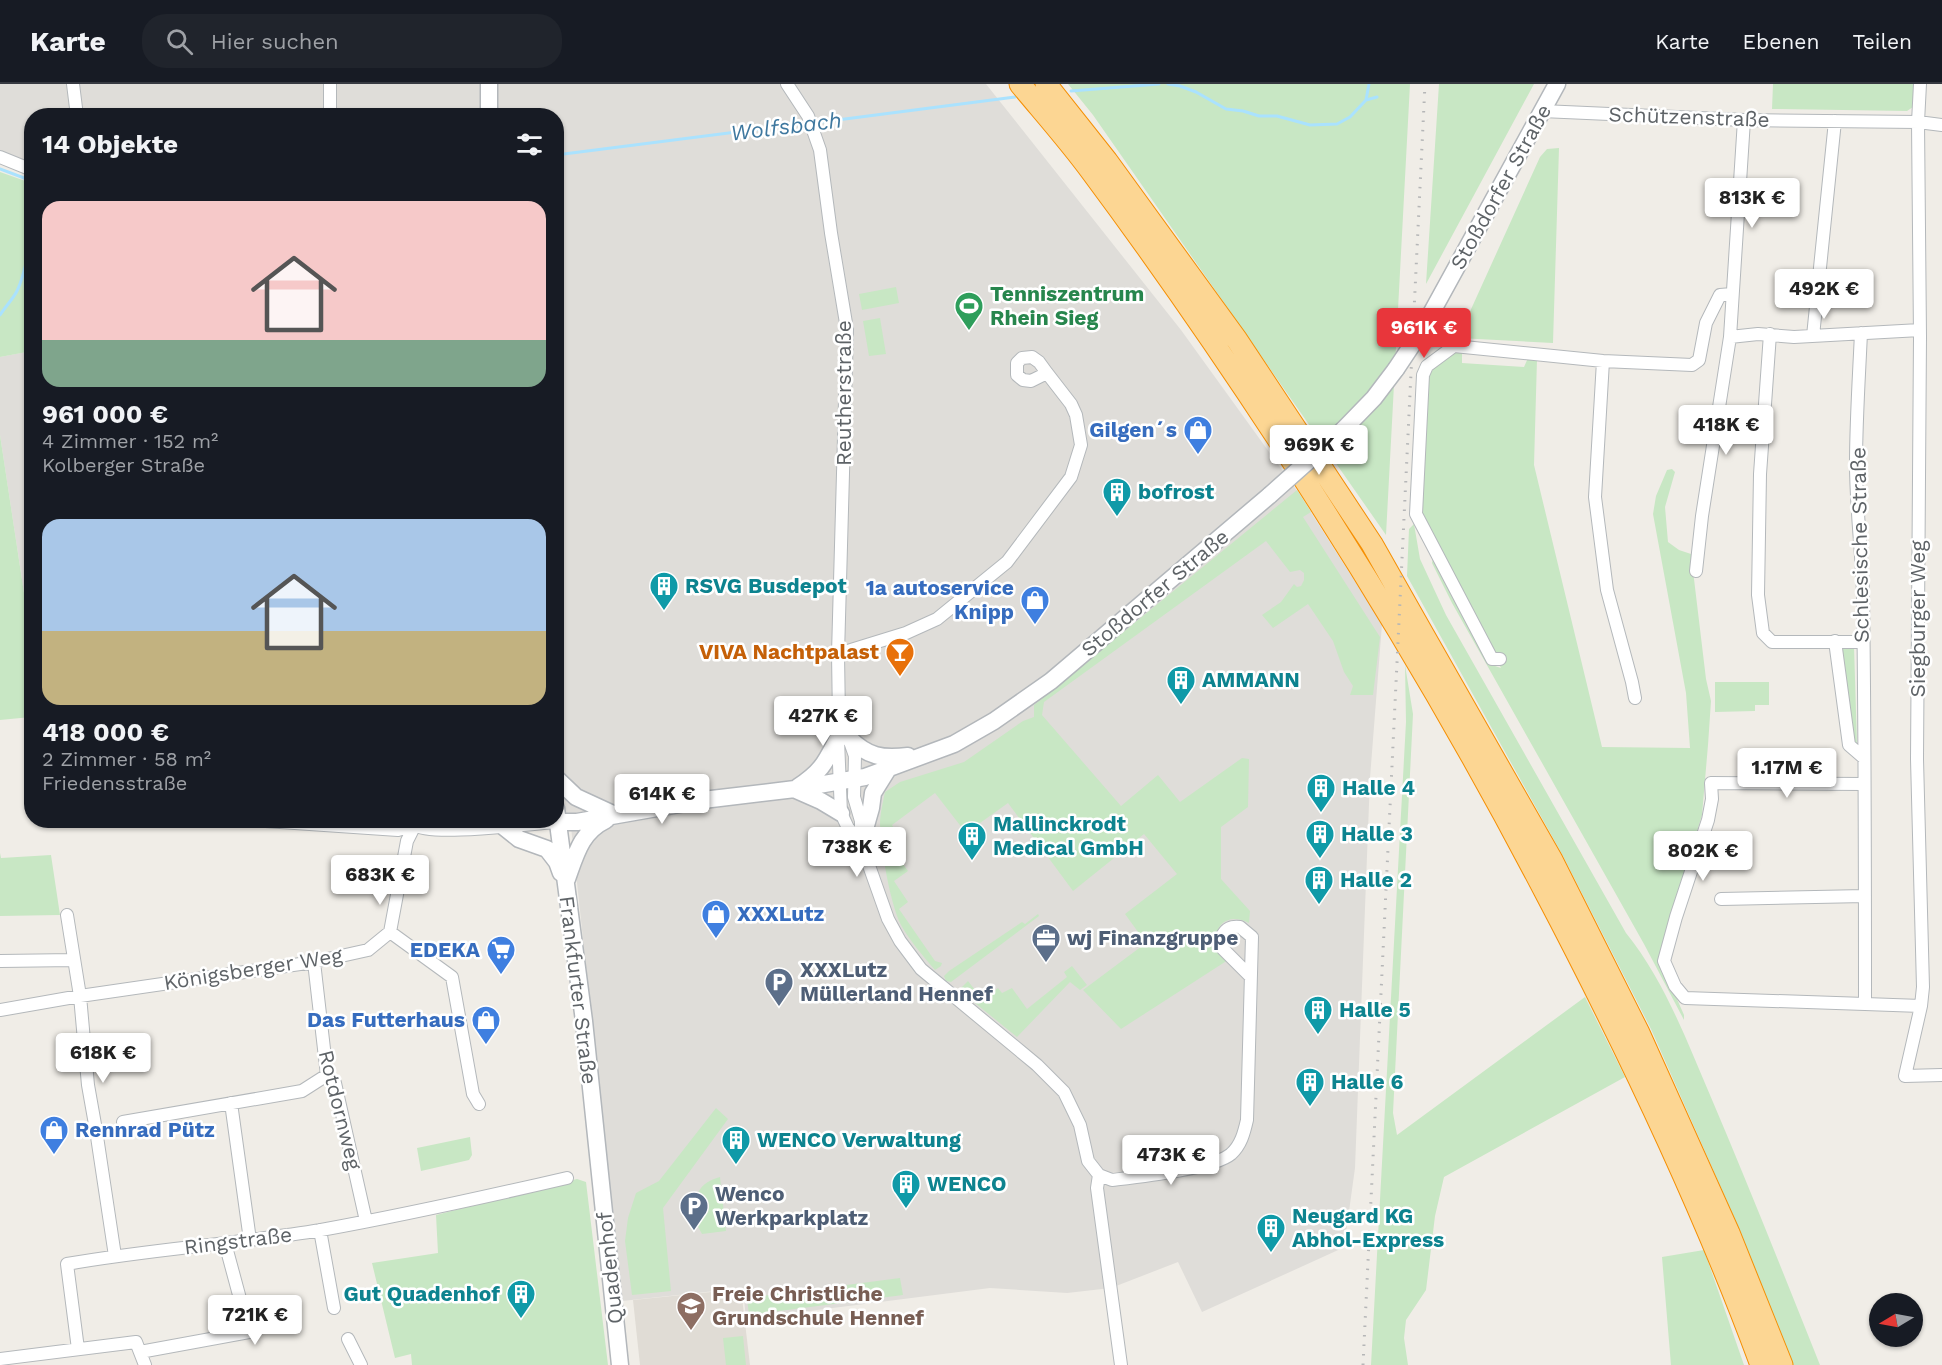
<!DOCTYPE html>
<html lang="de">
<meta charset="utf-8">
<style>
body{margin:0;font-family:"Work Sans",sans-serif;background:#20242c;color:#f1f3f6;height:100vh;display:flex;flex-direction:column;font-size:22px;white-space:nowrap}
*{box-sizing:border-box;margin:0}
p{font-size:20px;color:#9ea1a6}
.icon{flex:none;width:33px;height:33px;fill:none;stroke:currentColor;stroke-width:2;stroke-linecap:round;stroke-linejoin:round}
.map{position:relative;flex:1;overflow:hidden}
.side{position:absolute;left:24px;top:24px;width:540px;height:720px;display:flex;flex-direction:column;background:#171b24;border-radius:24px;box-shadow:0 2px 4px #0004}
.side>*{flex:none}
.needle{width:39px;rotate:260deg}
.controls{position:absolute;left:1869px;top:1209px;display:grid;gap:12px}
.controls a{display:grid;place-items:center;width:54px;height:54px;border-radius:50%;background:#171b24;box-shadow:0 2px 4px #0004;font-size:30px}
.price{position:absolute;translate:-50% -51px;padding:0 14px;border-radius:6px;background:#fff;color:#222;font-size:20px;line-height:39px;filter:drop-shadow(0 2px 3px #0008)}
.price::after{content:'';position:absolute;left:50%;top:36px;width:18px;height:14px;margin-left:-9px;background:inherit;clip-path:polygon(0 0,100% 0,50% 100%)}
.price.on{background:#e8363b;color:#fff}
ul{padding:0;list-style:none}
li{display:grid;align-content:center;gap:12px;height:318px;padding:0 18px}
li span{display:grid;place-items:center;height:186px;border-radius:18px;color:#555}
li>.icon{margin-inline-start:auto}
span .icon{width:108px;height:108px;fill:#fffc;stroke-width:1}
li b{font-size:26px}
h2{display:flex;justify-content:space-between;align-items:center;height:72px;padding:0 18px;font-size:26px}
header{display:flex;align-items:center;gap:36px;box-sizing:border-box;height:84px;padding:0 30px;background:#171b24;border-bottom:2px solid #363941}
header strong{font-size:28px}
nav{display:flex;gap:33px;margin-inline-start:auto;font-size:21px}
.search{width:420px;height:54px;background:#20242c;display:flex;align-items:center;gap:15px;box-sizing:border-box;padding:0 21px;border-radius:24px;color:#9ea1a6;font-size:22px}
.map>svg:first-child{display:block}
</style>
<header>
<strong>Karte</strong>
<div class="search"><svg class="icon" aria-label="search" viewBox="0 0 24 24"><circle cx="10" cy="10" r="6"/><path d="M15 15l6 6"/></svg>Hier suchen</div>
<nav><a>Karte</a><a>Ebenen</a><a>Teilen</a></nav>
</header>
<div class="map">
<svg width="1942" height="1281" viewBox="0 0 1942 1281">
<rect width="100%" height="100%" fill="#f0ede7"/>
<path fill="#dfddd9" d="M0,0H986L1181,246L1298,408L1382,540L1370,694L1355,1084L1346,1149L1347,1162L1202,1228L1178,1178L1111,1204L1067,1209L990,1204L746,1235L743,1204L622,1217L571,743L424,737L556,736V32H32L31,80L0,67Z
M31,267V555L0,351V273Z"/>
<path fill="#e0dcd5" d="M741,1205L750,1281H640L633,1216Z"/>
<path fill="#c8e7c4" d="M1068,0H1410L1386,451L1093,31Z
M1439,0H1534L1426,200Z
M1773,0H1914L1913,23L1907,27L1772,25Z
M1559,64L1553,259L1458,254L1540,73L1547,65Z
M0,88L31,99L32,267L0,273Z
M896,203L899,219L862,226L859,210Z
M880,234L886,270L869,272L863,237Z
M1452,267L1462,268V279L1524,283L1528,274L1537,275L1534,381L1602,663L1690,664L1686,609L1653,430L1656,412L1667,386L1672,385L1675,388L1665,423L1668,458L1679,466L1691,470L1706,595L1711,617L1708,661L1702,731L1659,874L1684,931V936L1644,860L1452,519L1432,479L1434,469L1492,581L1501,584L1420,433L1426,292Z
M0,351L31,555V633L0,636Z
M1297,406L1311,428L1303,433L1380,553L1373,611H1350L1353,602L1344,588L1333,557L1308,520L1273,544L1262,531L1281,518L1294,500L1297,503L1301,502L1304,496V489L1300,486L1290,488L1266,457L1044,618L1042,631L1121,722L1158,691L1180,718L1242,674L1249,675L1248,723L1221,743V795L1250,827L1249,839C1221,824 1204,854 1228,876L1121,945L1083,906L1146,859L1125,830L1177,790L1144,750L1073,807L1008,719L966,749L935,709L892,741L897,749L886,757L908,787L894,797L908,818L899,825L935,877L942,879L941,882L935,886C923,872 910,857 901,841C890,819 881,766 880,740C880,730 883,718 885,708L900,698L964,678L1023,637L1034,633V621Z
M1414,440L1420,475L1446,531L1626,849C1664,896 1686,955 1710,1011C1748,1100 1784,1191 1820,1281H1793L1741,1149L1651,945L1563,772L1407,492L1409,445Z
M1841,562H1854L1857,660L1853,659Z
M1405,581L1413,630L1393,1029L1397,1051L1585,913L1625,993L1444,1093L1435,1132L1426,1206L1406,1236L1404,1254L1408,1281H1371L1406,638Z
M1715,598H1769V621H1755V627L1715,628Z
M0,769L1,774L51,771L60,831L0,832Z
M1038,830L1039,832L951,898L946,897L944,892L949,887L1022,838L1025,840Z
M1072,882L1087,901L1080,906L1070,898L1017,953L959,906L968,897L982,915L998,904L1002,909L1012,904L1027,925L1067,893L1064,888Z
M716,1024L728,1035L663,1124L671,1207L632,1211L625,1157L628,1134L636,1109L659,1097Z
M470,1053L472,1071L469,1076L421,1087L417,1064Z
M720,1093L726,1147L702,1150L691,1130C697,1110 698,1099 720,1093Z
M577,1095L586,1098L608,1281H412L411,1270L395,1274L372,1179L438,1169L436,1131Z
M1704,1166L1744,1281H1671L1662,1173Z
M900,1194L903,1211L749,1231L747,1214Z
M743,1252L746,1281H726L723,1254Z"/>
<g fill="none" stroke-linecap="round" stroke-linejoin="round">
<path stroke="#aae2fe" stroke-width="3" d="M1168,0L1180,2L1196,8L1226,25L1243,27L1259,32H1277L1310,41L1337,40L1350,33L1366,16L1369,0
M1071,7L1159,0
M1366,16L1377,13
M814,39L1015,13
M556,71L808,39
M0,85L32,97
M0,231C5,223 13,215 17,207C25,191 28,169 32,151"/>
<g stroke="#b4b8bb" stroke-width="14">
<path id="minor" d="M73,0L77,32
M330,0V32
M787,0L808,32L820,66L831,149L847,245L838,570L839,635
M1920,0L1918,38L1920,253L1917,675L1923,903L1921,922L1905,992L1942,991
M1542,27L1744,36L1918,38L1942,41
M0,73L32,86
M1861,249C1859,293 1856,337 1856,380C1856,424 1862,468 1863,512C1865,648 1865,784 1865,920L1685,914L1675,902L1664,877L1676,833L1708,736L1712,715L1711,699L1864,700
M1770,250L1760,390L1758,511L1763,549L1772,558H1863
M1813,252L1835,37
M1730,253L1758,250L1794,253L1920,246
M1603,277L1595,413L1607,506L1632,598L1635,614
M1696,487L1702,432L1730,253L1744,36
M1835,557L1849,661L1864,674
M838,570L906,549L937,535L1007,478L1071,393L1081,361L1076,331L1071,320L1047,289L1039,278L1032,273L1022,274L1017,279V291L1023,296L1031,297L1047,289
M1500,575H1492L1416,430L1423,291L1427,282L1454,262L1603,277L1692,281L1699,276L1706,239L1720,211L1732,210
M840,629L855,672L854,713L861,737V759L888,835L900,857L921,885L1037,981L1064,1008L1080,1041L1088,1077L1099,1091L1112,1096C1137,1093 1213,1085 1231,1070C1241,1061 1244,1049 1247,1036L1252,853L1240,843C1231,842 1226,844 1222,852L1223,865L1250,892
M838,656L841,729L848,744L861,759
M252,736L398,746L415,741C430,753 533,739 558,738
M1721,815L1865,812
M67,831L80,912L88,1001L96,1046L115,1172
M390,848L452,893L473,1010L479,1020
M0,877L74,876
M314,878L327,991L335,999L366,1137
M1865,920L1921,922
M0,926L80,912L314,878L368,866L390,848L407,757L415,741L411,736
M231,1019L250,1156
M123,1038L302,1007L327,991
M1099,1091L1097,1104L1121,1281
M320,1146L334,1224
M348,1255L361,1281
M78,1265L67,1180C151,1165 237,1160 321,1146C404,1131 485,1113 567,1094
M140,1268L249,1248L225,1159
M0,1275L136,1258L145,1281"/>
</g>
<g stroke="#b3b7bb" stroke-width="19">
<path id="secondary" d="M489,0V32
M1422,246L1557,0
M1343,346L1374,314L1396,285
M849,654C868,673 882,675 908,672
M556,694L576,713L615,731
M798,703C822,687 825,679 838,654
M796,706L821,717L841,729
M556,724L584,937L620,1281
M558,738H577L703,716L795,705L865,693L954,660L994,637L1051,597L1270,411
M504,743L519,755L547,765L557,778L561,789
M861,759L871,724L873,709L888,685
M567,795C576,770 581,748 606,736"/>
</g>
<g stroke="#f58f03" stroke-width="23">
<path id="motorway" d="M1020,0C1044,29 1069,57 1091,87C1161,181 1227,277 1291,375C1382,515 1467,658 1544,806C1625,960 1701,1118 1761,1281
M1046,0L1107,77L1237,256L1372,460L1419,543L1552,776L1639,949L1729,1149L1782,1281"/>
</g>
<use href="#minor" stroke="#fff" stroke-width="12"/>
<use href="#secondary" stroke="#fff" stroke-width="16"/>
<use href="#motorway" stroke="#fcd693" stroke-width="21"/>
<path stroke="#b5b6b7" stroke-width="3" stroke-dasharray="1.5 8" stroke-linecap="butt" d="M1363,1281L1425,0"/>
<g stroke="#b3b7bb" stroke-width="19" stroke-linecap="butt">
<path id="secondary-bridge" d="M1396,285L1422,246
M1270,411L1343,346"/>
</g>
<use href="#secondary-bridge" stroke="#fff" stroke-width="16"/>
</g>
<defs>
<g id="stadium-pin" transform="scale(1.5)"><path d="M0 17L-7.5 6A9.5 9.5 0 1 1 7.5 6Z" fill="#2e9e5b" stroke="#fff"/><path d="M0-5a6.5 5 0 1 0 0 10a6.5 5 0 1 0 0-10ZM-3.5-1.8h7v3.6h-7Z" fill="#fff"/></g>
<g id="shop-pin" transform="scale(1.5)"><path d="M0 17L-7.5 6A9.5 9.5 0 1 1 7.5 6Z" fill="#3f7fe0" stroke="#fff"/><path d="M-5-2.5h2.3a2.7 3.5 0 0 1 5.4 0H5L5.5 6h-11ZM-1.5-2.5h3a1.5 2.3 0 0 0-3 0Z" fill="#fff"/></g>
<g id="building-pin" transform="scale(1.5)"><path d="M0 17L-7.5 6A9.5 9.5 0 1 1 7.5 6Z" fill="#0f9aa8" stroke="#fff"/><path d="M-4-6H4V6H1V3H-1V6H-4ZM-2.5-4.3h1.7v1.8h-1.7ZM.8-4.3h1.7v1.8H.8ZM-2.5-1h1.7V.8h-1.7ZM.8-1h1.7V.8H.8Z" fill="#fff"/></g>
<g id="bar-pin" transform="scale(1.5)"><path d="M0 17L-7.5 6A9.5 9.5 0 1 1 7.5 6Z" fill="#e8710a" stroke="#fff"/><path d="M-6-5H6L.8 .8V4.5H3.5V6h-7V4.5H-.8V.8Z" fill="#fff"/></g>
<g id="office-pin" transform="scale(1.5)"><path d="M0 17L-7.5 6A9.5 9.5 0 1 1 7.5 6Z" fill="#5c6f8a" stroke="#fff"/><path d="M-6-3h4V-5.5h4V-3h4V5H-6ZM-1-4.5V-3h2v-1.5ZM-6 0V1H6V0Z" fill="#fff"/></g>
<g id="supermarket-pin" transform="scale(1.5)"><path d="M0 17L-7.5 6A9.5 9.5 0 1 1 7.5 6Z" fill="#3f7fe0" stroke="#fff"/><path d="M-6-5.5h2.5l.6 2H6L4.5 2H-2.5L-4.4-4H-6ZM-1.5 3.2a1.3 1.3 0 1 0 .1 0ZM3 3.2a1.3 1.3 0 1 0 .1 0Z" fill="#fff"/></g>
<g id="parking-pin" transform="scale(1.5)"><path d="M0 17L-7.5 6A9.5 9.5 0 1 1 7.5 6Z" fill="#5c6f8a" stroke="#fff"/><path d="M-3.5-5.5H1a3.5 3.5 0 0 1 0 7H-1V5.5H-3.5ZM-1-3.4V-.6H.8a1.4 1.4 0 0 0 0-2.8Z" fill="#fff"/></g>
<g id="school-pin" transform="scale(1.5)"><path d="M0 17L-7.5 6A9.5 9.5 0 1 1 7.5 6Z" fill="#8d6e63" stroke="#fff"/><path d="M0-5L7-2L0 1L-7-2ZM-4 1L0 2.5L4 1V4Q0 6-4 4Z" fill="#fff"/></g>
</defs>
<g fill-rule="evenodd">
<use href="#stadium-pin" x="969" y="222"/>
<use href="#shop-pin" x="1198" y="346"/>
<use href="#building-pin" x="1117" y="408"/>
<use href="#building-pin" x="664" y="502"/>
<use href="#shop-pin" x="1035" y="516"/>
<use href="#bar-pin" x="900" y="568"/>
<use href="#building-pin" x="1181" y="596"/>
<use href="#building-pin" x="1321" y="704"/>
<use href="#building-pin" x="1320" y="750"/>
<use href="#building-pin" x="972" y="752"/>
<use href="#building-pin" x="1319" y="796"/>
<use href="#shop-pin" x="716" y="830"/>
<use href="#office-pin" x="1046" y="854"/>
<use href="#supermarket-pin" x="501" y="866"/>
<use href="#parking-pin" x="779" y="898"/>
<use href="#building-pin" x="1318" y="926"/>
<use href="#shop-pin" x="486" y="936"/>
<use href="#building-pin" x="1310" y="998"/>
<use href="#shop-pin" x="54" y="1046"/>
<use href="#building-pin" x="736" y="1056"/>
<use href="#building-pin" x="906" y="1100"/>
<use href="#parking-pin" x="694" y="1122"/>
<use href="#building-pin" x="1271" y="1144"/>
<use href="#building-pin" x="521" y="1210"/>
<use href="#school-pin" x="691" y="1222"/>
</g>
<g text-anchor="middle" stroke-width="5" stroke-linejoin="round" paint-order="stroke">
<g font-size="21" fill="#5e6367" stroke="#fff">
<text transform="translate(1689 33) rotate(2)" y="7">Schützenstraße</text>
<text transform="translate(1501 103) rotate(-61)" y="7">Stoßdorfer Straße</text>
<text transform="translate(844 309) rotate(-90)" y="7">Reutherstraße</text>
<text transform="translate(1860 461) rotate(-91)" y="7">Schlesische Straße</text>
<text transform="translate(1155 509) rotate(-40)" y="7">Stoßdorfer Straße</text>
<text transform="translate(1918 535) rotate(-90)" y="7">Siegburger Weg</text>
<text transform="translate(253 885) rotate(-9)" y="7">Königsberger Weg</text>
<text transform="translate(578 906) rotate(83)" y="7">Frankfurter Straße</text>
<text transform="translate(340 1026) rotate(76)" y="7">Rotdornweg</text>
<text transform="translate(238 1157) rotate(-7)" y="7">Ringstraße</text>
<text transform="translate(610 1184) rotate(-96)" y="7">Quadenhof</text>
</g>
<g font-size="21" font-weight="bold" fill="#27864d" stroke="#fff" text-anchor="start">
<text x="990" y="217">Tenniszentrum<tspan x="990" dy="24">Rhein Sieg</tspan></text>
</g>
<g font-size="21" font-weight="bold" fill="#366cbe" stroke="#fff" text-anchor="end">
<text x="1177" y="353">Gilgen´s</text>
<text x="1014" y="511">1a autoservice<tspan x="1014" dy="24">Knipp</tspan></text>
<text x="737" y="837" text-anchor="start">XXXLutz</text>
<text x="480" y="873">EDEKA</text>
<text x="465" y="943">Das Futterhaus</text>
<text x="75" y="1053" text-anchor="start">Rennrad Pütz</text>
</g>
<g font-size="21" font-weight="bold" fill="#0d838f" stroke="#fff" text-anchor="start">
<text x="1138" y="415">bofrost</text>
<text x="685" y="509">RSVG Busdepot</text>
<text x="1202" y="603">AMMANN</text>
<text x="1342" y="711">Halle 4</text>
<text x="993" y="747">Mallinckrodt<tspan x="993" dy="24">Medical GmbH</tspan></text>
<text x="1341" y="757">Halle 3</text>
<text x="1340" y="803">Halle 2</text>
<text x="1339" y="933">Halle 5</text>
<text x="1331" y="1005">Halle 6</text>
<text x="757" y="1063">WENCO Verwaltung</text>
<text x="927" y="1107">WENCO</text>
<text x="1292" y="1139">Neugard KG<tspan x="1292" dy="24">Abhol-Express</tspan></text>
<text x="500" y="1217" text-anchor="end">Gut Quadenhof</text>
</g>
<g font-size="21" font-weight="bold" fill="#c56008" stroke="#fff" text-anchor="end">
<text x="879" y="575">VIVA Nachtpalast</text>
</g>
<g font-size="21" font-weight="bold" fill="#4e5e75" stroke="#fff" text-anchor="start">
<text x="1067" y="861">wj Finanzgruppe</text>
<text x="800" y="893">XXXLutz<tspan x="800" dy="24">Müllerland Hennef</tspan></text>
<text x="715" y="1117">Wenco<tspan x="715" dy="24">Werkparkplatz</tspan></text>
</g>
<g font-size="21" font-weight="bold" fill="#785e54" stroke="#fff" text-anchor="start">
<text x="712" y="1217">Freie Christliche<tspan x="712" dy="24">Grundschule Hennef</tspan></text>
</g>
<g font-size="22" font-style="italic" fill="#3f789f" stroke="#fff">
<text transform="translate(786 42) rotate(-7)" y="8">Wolfsbach</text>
</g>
</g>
</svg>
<div class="controls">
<a><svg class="needle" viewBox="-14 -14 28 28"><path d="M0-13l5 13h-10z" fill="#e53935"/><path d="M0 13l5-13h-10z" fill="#9ea1a6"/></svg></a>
</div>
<b class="price" style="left:1752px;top:145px">813K €</b>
<b class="price" style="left:1824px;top:236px">492K €</b>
<b class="price on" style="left:1424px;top:275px">961K €</b>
<b class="price" style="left:1726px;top:372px">418K €</b>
<b class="price" style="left:1319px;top:392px">969K €</b>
<b class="price" style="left:823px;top:663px">427K €</b>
<b class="price" style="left:1787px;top:715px">1.17M €</b>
<b class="price" style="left:662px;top:741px">614K €</b>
<b class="price" style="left:857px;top:794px">738K €</b>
<b class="price" style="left:1703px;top:798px">802K €</b>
<b class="price" style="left:380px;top:822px">683K €</b>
<b class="price" style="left:103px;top:1000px">618K €</b>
<b class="price" style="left:1171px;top:1102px">473K €</b>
<b class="price" style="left:255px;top:1262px">721K €</b>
<section class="side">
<h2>14 Objekte<svg class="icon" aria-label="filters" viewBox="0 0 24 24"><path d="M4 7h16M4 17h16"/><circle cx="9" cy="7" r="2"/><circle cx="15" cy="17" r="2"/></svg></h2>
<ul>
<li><span style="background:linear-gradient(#f6c9c9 75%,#7fa58c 0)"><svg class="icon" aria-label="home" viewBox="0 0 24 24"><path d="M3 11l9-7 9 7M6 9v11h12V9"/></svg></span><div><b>961 000 €</b><p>4 Zimmer · 152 m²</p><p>Kolberger Straße</p></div></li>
<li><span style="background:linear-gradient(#a9c7e8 60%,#c2b280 0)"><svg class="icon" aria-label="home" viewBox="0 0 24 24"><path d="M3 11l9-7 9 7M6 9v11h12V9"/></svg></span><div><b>418 000 €</b><p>2 Zimmer · 58 m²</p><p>Friedensstraße</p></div></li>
</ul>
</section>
</div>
